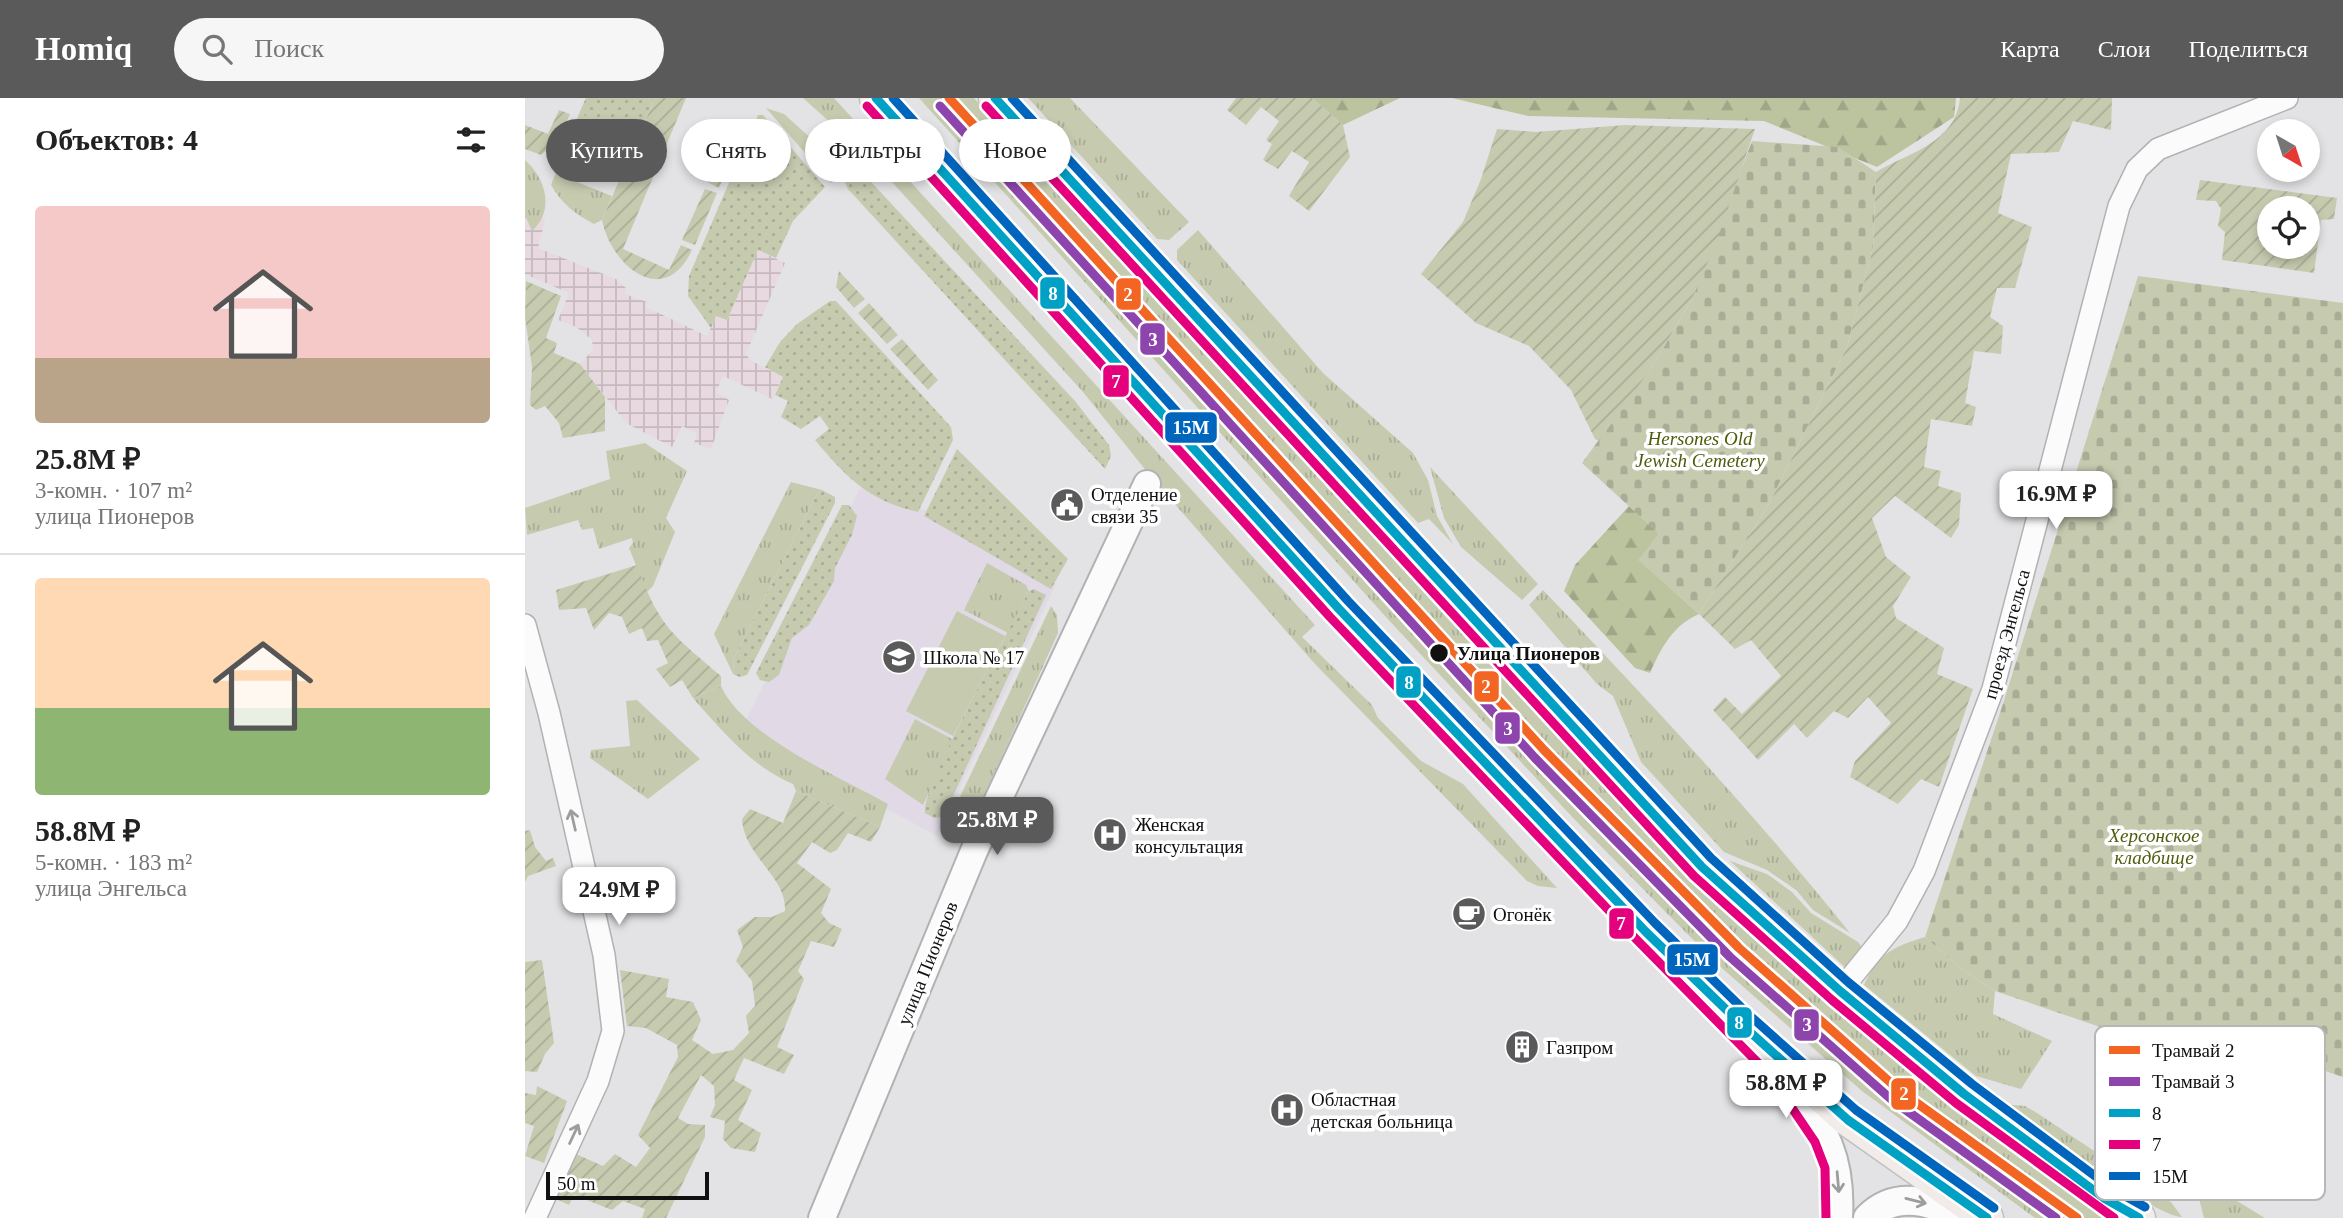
<!DOCTYPE html>
<html lang="ru">
<meta charset="utf-8">
<style>
body{margin:0;font-family:"Times New Roman",serif;background:#f6f6f6;color:#222;height:100vh;display:flex;flex-direction:column;font-size:26px;white-space:nowrap}
*{box-sizing:border-box;margin:0}
p{font-size:23px;color:#767676}
.icon{flex:none;width:38px;height:38px;fill:none;stroke:currentColor;stroke-width:2;stroke-linecap:round;stroke-linejoin:round}
.map{position:relative;flex:1;overflow:hidden}
.drawer{display:flex;flex-direction:column;background:#fff;width:525px}
.drawer>*{flex:none}
.banner{position:absolute;left:21px;top:21px;width:665px;height:63px;display:flex;gap:14px}
.needle{width:46px;rotate:141deg}
.buttons{position:absolute;left:1732px;top:21px;display:grid;gap:14px}
.buttons a{display:grid;place-items:center;width:63px;height:63px;border-radius:50%;background:#fff;box-shadow:0 4px 10px #0003;font-size:35px}
.scale{position:absolute;left:21px;bottom:18px;width:163px;box-sizing:border-box;padding-left:7px;border:4px solid #101011;border-top:0;font-size:19px;line-height:24px;white-space:nowrap;color:#101011;-webkit-text-stroke:5px #fff;paint-order:stroke}
.price{position:absolute;translate:-50% -60px;padding:0 16px;border-radius:14px;background:#fff;color:#222;font-size:23px;line-height:46px;filter:drop-shadow(0 2px 4px #0008)}
.price::after{content:'';position:absolute;left:50%;top:42px;width:21px;height:16px;margin-left:-10px;background:inherit;clip-path:polygon(0 0,100% 0,50% 100%)}
.price.on{background:#5a5a5b;color:#fff}
ul{padding:0;list-style:none}
li{display:grid;align-content:center;gap:14px;height:371px;padding:0 35px}
li+li{border-top:2px solid #e0e0e0}
li span{display:grid;place-items:center;height:217px;border-radius:7px;color:#555}
li>.icon{margin-inline-start:auto}
span .icon{width:126px;height:126px;fill:#fffc;stroke-width:1}
li b{font-size:30px}
h2{display:flex;justify-content:space-between;align-items:center;height:84px;padding:0 35px;font-size:30px}
.pill{padding:0 24px;border-radius:32px;background:#fff;box-shadow:0 4px 10px #0003;font-size:24px;line-height:63px}
.pill.on{background:#5a5a5b;color:#fff}
header{display:flex;align-items:center;gap:42px;box-sizing:border-box;height:98px;padding:0 35px;background:#5a5a5b;color:#fff}
header strong{font-size:33px}
nav{display:flex;gap:38px;margin-inline-start:auto;font-size:24px}
.search{width:490px;height:63px;background:#f6f6f6;display:flex;align-items:center;gap:18px;box-sizing:border-box;padding:0 24px;border-radius:38px;color:#767676;font-size:26px}
main{display:flex;flex:1;min-height:0}
.map>svg:first-child{display:block}
</style>
<header>
<strong>Homiq</strong>
<div class="search"><svg class="icon" aria-label="search" viewBox="0 0 24 24"><circle cx="10" cy="10" r="6"/><path d="M15 15l6 6"/></svg>Поиск</div>
<nav><a>Карта</a><a>Слои</a><a>Поделиться</a></nav>
</header>
<main>
<section class="drawer">
<h2>Объектов: 4<svg class="icon" aria-label="filters" viewBox="0 0 24 24"><path d="M4 7h16M4 17h16"/><circle cx="9" cy="7" r="2"/><circle cx="15" cy="17" r="2"/></svg></h2>
<ul>
<li><span style="background:linear-gradient(#f6c9c9 70%,#b9a48a 0)"><svg class="icon" aria-label="home" viewBox="0 0 24 24"><path d="M3 11l9-7 9 7M6 9v11h12V9"/></svg></span><div><b>25.8M ₽</b><p>3-комн. · 107 m²</p><p>улица Пионеров</p></div></li>
<li><span style="background:linear-gradient(#ffd9b3 60%,#8fb573 0)"><svg class="icon" aria-label="home" viewBox="0 0 24 24"><path d="M3 11l9-7 9 7M6 9v11h12V9"/></svg></span><div><b>58.8M ₽</b><p>5-комн. · 183 m²</p><p>улица Энгельса</p></div></li>
</ul>
</section>
<div class="map">
<svg width="1818" height="1120" viewBox="0 0 1818 1120">
<defs>
<pattern id="industrial-grid" width="8" height="8" patternUnits="userSpaceOnUse" patternTransform="scale(1.75)"><rect width="8" height="8" fill="#e7d9df"/><path d="M0 4h8M4 0v8" fill="none" stroke="#c5b9be"/></pattern>
<pattern id="grass-tufts" width="24" height="20" patternUnits="userSpaceOnUse" patternTransform="scale(1.75)"><rect width="24" height="20" fill="#c6cbb0"/><path d="M3 7l-1-3M5 7V3M7 7l1-3M15 17l-1-3M17 17v-4M19 17l1-3" fill="none" stroke="#a9ad96"/></pattern>
<pattern id="forest-firs" width="22" height="20" patternUnits="userSpaceOnUse" patternTransform="scale(1.75)"><rect width="22" height="20" fill="#bcc39f"/><path d="M5 1l3.5 6h-7zM16 11l3.5 6h-7z" fill="#a1a688"/></pattern>
<pattern id="cemetery-stones" width="16" height="16" patternUnits="userSpaceOnUse" patternTransform="scale(1.75)"><rect width="16" height="16" fill="#c6cbb0"/><path d="M2 7V4a2 2 0 0 1 4 0v3zM10 15v-3a2 2 0 0 1 4 0v3z" fill="#a9ad96"/></pattern>
<pattern id="park-dots" width="8" height="8" patternUnits="userSpaceOnUse" patternTransform="scale(1.75)"><rect width="8" height="8" fill="#c6cbb0"/><path d="M2 2h.1M6 6h.1" fill="none" stroke="#a9ad96" stroke-width="1.8" stroke-linecap="round"/></pattern>
<pattern id="garden-furrows" width="10" height="10" patternUnits="userSpaceOnUse" patternTransform="scale(1.75)"><rect width="10" height="10" fill="#c6cbb0"/><path d="M-1 1l2-2M0 10L10 0M9 11l2-2" fill="none" stroke="#a9ad96"/></pattern>
</defs>
<rect width="100%" height="100%" fill="#e3e3e5"/>
<path fill="url(#industrial-grid)" d="M0,99L20,123L13,150L91,181L101,190L100,196L122,204L121,209L182,238L191,218L202,222L233,152L260,165L221,256L225,262L258,279L247,301L198,278L191,294L204,302L186,351L169,345L172,335L157,328L147,349L101,325L55,266L68,252L67,242L51,229L33,222L44,195L0,176Z"/>
<path fill="#e1dae6" d="M339,382L405,415L531,486L412,738L216,632Z"/>
<path fill="url(#grass-tufts)" d="M278,0H309L790,527L777,539L847,607L853,620L896,663L938,686L1032,790L1013,788L1002,783L790,566L627,380L558,294L346,61Z
M394,0H449L996,596L1221,829L1362,953L1581,1120H1510L1337,993L1190,864L1050,722L860,518Z
M503,0H545L664,124L644,142L632,141Z
M241,10L259,16L319,70L306,85Z
M56,11L73,35L52,84L87,98L77,122L69,126C50,116 37,106 26,87Z
M0,62C21,81 30,112 7,133L0,117Z
M673,132L798,275L888,355L903,382L912,418L928,446L904,421L893,425L652,162V152Z
M120,345L162,373L141,420L150,434L128,488L122,494L104,450L108,445L107,440L74,451L68,430L57,432L53,422L2,437L0,410L85,381L81,353Z
M905,369L1013,486L997,502L936,449L919,420Z
M266,384L297,392L292,396L209,560L208,576L189,536Z
M462,465L501,487L504,493L483,535L439,512Z
M1018,492C1124,603 1229,715 1325,835L1288,812L1271,792L1242,772L1199,754L1116,664L1088,598L1072,586L1004,507Z
M526,508L532,517L533,535L448,722L437,732L422,726Z
M196,588C218,638 315,679 363,706L355,729L271,693L268,686C226,668 198,634 168,600Z
M112,602L175,661L123,701L65,660L66,652L105,648L101,603Z
M390,621L429,642L398,707L360,681Z
M1205,763L1242,776L1267,794L1286,815L1333,844L1340,853L1324,873Z
M1400,839L1437,871L1470,893L1468,916L1527,943L1496,991L1451,978L1339,887C1353,856 1367,849 1400,839Z
M1478,1006L1500,1008L1512,1015L1646,1104L1657,1119C1632,1120 1504,1026 1478,1006Z
M1678,1084L1684,1086L1740,1120H1679L1672,1093Z"/>
<path fill="url(#forest-firs)" d="M787,0H875L818,27Z
M927,0H1431L1429,19L1352,69L1239,23L1003,18Z
M1104,408L1134,436L1114,462L1174,516C1148,527 1136,550 1125,575L1110,570L1039,493L1050,467Z"/>
<path fill="url(#cemetery-stones)" d="M1227,43L1313,49L1351,74L1348,150L1322,249L1244,406L1174,516L1113,462L1134,436L1057,365L1127,269L1167,201Z
M1613,178L1818,205V979L1726,948L1715,977L1470,893L1437,871L1400,839L1475,615Z"/>
<path fill="url(#park-dots)" d="M61,0H130L108,49L69,33L56,11Z
M233,17H238L300,89L268,123L251,160L233,152L202,222L191,218L186,230L163,198L164,178Z
M334,71L550,303L584,347L586,358L580,371L323,91L320,85Z
M305,203H311L426,329L428,342L393,414C344,403 321,379 290,342L304,331L295,318L276,331L256,319L263,303L250,297L258,279L240,269L255,244L272,226Z
M432,351L543,461L526,491L399,418Z
M297,392L310,399V405L222,577L215,579L208,576L209,560L292,396Z
M317,407H324L332,418L327,437L310,470L309,483L284,527L267,540L254,577L244,584L235,582L231,575Z
M509,491L521,497L422,711L416,719L409,720L400,715C395,691 488,526 504,493Z"/>
<path fill="url(#garden-furrows)" fill-rule="evenodd" d="M130,0H161L98,151L144,172L156,147L167,152C139,212 86,168 77,122Z
M711,0H787L818,27L825,59L784,113L764,98L784,64L767,53L753,71L738,62L747,46L741,42L754,23L736,9L721,27L702,12Z
M1435,0H1587L1586,32L1548,23L1534,54L1486,56L1473,115L1507,129L1490,190H1472L1465,219L1478,228L1476,256L1449,253L1440,305L1451,309L1447,328L1406,321L1399,369L1416,373L1413,388L1436,395L1434,427L1426,440L1370,398L1347,420L1361,459L1386,479L1368,508L1371,520L1419,550L1412,576L1448,591L1414,689L1396,681L1373,706L1325,679L1330,663L1366,625L1343,599L1323,620L1309,613L1282,640L1269,626L1233,662L1188,612L1200,599L1217,616L1256,578L1226,542L1210,551L1174,516L1244,406L1322,249L1348,150L1351,74C1386,54 1431,44 1435,0Z
M34,12L45,16L34,41L16,57L0,51V27L23,36Z
M1100,27L1230,31L1193,140L1167,201L1127,269L1074,343L1070,341L1046,292L1004,248L951,225L896,176L938,124L956,81L972,31L1011,34Z
M204,33L216,38L194,90L182,84Z
M1675,82L1812,100L1809,121L1796,122L1789,175L1697,162L1700,134L1693,128L1696,111L1691,103L1671,102ZM1745,110H1783V149H1745Z
M180,91L192,95L170,147L157,142Z
M314,173L340,201L329,210L311,189Z
M1,183L36,198L21,240L32,245L29,255L55,266L80,299V333L38,340L34,325L20,308L11,312L5,307L7,269L0,219Z
M344,205L373,237L362,246L333,215Z
M377,241L413,282L403,292L365,251Z
M112,467C134,529 148,537 196,578V588L168,600L157,582L145,589L131,571L143,565L133,542L122,543L117,530L104,536L97,519L84,515L69,532L61,510L34,512L31,492Z
M271,693L355,729L346,744L323,735L312,752L305,755L287,744L272,765L306,791L296,815L304,825L317,831L309,849L286,843L273,873L279,881L252,949L269,957L259,976L219,960L209,982L227,992L213,1022L236,1035L230,1054L206,1050L198,1041L200,1023L185,1019L190,1007L189,988L176,977L153,1020L163,1026L180,1027V1039L141,1120H117L120,1111L98,1103L87,1112L49,1097L44,1107L29,1100L51,1056L78,1068L90,1056L111,1069L125,1050L113,1037L153,959L152,947L121,930L102,928L95,872L144,881L141,899L168,904L176,922L167,942L188,956L208,952L224,935L221,918L230,908L227,883L211,863L218,849L212,832L230,819H247L260,813C262,778 219,759 217,721L225,711L258,725Z
M5,732L10,749L21,763L28,760L31,768L3,778L0,784V733Z
M17,862L29,945L20,956L12,974L0,973V864Z
M12,988L42,1003L19,1065L0,1058L9,1028L0,1025V995L11,997Z"/>
<path fill="#c6cbb0" d="M432,513L480,538L428,638L381,613Z"/>
<g fill="none" stroke-linecap="round" stroke-linejoin="round">
<g stroke="#b2b2b4" stroke-width="24">
<path id="minor" d="M0,527L24,615L79,857L88,933L73,983L10,1120
M1315,893L1372,823L1399,773L1468,591L1594,108L1612,71L1633,51L1762,0"/>
</g>
<g stroke="#b2b2b4" stroke-width="30">
<path id="tertiary" d="M297,1120L449,753L622,386"/>
</g>
<g stroke="#b2b2b4" stroke-width="32">
<path id="secondary" d="M1256,971C1293,1026 1317,1050 1313,1120
M1343,1120C1372,1090 1409,1105 1443,1120"/>
</g>
<g stroke="#c0c0c1" stroke-width="35">
<path id="primary" d="M351,0L814,511L1121,834L1215,925L1323,1022L1462,1120
M470,0L1177,769L1315,893L1439,996L1579,1100L1614,1120"/>
</g>
<use href="#minor" stroke="#fbfbfb" stroke-width="21"/>
<use href="#tertiary" stroke="#fbfbfb" stroke-width="26"/>
<use href="#secondary" stroke="#fbfbfb" stroke-width="28"/>
<use href="#primary" stroke="#f1ece9" stroke-width="32"/>
<g stroke="#fff" stroke-width="14">
<path id="bus-1" d="M351,0L814,511L1121,834L1215,925L1323,1022L1462,1120
M470,0L1177,769L1315,893L1439,996L1579,1100L1614,1120"/>
</g>
<g stroke="#fff" stroke-width="14">
<path id="bus-2" d="M342,8L805,519L1112,842L1244,976L1290,1044L1300,1070L1301,1120
M461,8L1169,778L1307,902L1431,1005L1589,1120"/>
</g>
<g stroke="#fff" stroke-width="14">
<path id="bus-3" d="M368,0L823,503L1130,825L1223,916L1331,1012L1469,1110
M487,0L1186,760L1323,884L1447,986L1586,1090L1620,1109"/>
</g>
<use href="#bus-1" stroke="#01a1c5" stroke-width="9"/>
<use href="#bus-2" stroke="#e5007d" stroke-width="9"/>
<use href="#bus-3" stroke="#0065bd" stroke-width="9"/>
<g stroke="#fff" stroke-width="14">
<path id="tram-1" d="M424,0L1019,652L1214,850L1375,993L1552,1120"/>
</g>
<g stroke="#fff" stroke-width="14">
<path id="tram-2" d="M415,8L1010,660L1205,859L1367,1002L1531,1120"/>
</g>
<use href="#tram-1" stroke="#f26522" stroke-width="9"/>
<use href="#tram-2" stroke="#8e44ad" stroke-width="9"/>
</g>
<defs><path id="oneway-shaft" d="M-6 0H5M1.5-3L5.5 0L1.5 3" fill="none" stroke-width="1.6" stroke-linecap="round" stroke-linejoin="round" transform="scale(1.75)"/></defs>
<g stroke="#9d9d9d">
<use href="#oneway-shaft" transform="translate(48 722) rotate(-103)"/>
<use href="#oneway-shaft" transform="translate(49 1036) rotate(-65)"/>
<use href="#oneway-shaft" transform="translate(1313 1084) rotate(85)"/>
<use href="#oneway-shaft" transform="translate(1391 1103) rotate(14)"/>
</g>
<defs>
<g id="civic-disc" transform="scale(1.75)"><circle r="9.5" fill="#5a5a5b" stroke="#fff"/><path d="M-.6-6.5H3V-4.5H.6V-3L4-1V1h2V6H-6V1h2V-1L-.6-3ZM-1.2 2.5V6h2.4V2.5Z" fill="#fff"/></g>
<g id="school-disc" transform="scale(1.75)"><circle r="9.5" fill="#5a5a5b" stroke="#fff"/><path d="M0-5L7-2L0 1L-7-2ZM-4 1L0 2.5L4 1V4Q0 6-4 4Z" fill="#fff"/></g>
<g id="hospital-disc" transform="scale(1.75)"><circle r="9.5" fill="#5a5a5b" stroke="#fff"/><path d="M-5-5h3v3.5h4V-5h3V5h-3V1.5h-4V5h-3Z" fill="#fff"/></g>
<g id="cafe-disc" transform="scale(1.75)"><circle r="9.5" fill="#5a5a5b" stroke="#fff"/><path d="M-5.5-4.5H6V0H3Q3 3.5 0 3.5H-2.5Q-5.5 3.5-5.5 0ZM3-3.2v2h1.7v-2ZM-6 4.5H4V6H-6Z" fill="#fff"/></g>
<g id="building-disc" transform="scale(1.75)"><circle r="9.5" fill="#5a5a5b" stroke="#fff"/><path d="M-4-6H4V6H1V3H-1V6H-4ZM-2.5-4.3h1.7v1.8h-1.7ZM.8-4.3h1.7v1.8H.8ZM-2.5-1h1.7V.8h-1.7ZM.8-1h1.7V.8H.8Z" fill="#fff"/></g>
</defs>
<g fill-rule="evenodd">
<use href="#civic-disc" x="542" y="407"/>
<use href="#school-disc" x="374" y="559"/>
<use href="#hospital-disc" x="585" y="737"/>
<use href="#cafe-disc" x="944" y="816"/>
<use href="#building-disc" x="997" y="949"/>
<use href="#hospital-disc" x="762" y="1012"/>
</g>
<circle fill="#101011" stroke="#fff" stroke-width="2.5" cx="914" cy="555" r="10"/>
<g text-anchor="middle" stroke-width="7" stroke-linejoin="round" paint-order="stroke">
<g font-size="19" font-style="italic" fill="#515b0c" stroke="#fff">
<text x="1175" y="347">Hersones Old<tspan x="1175" dy="22">Jewish Cemetery</tspan></text>
<text x="1629" y="744">Херсонское<tspan x="1629" dy="22">кладбище</tspan></text>
</g>
<g font-size="19" fill="#101011" stroke="#fff" text-anchor="start">
<text x="566" y="403">Отделение<tspan x="566" dy="22">связи 35</tspan></text>
<text x="398" y="566">Школа № 17</text>
<text x="610" y="733">Женская<tspan x="610" dy="22">консультация</tspan></text>
<text x="968" y="823">Огонёк</text>
<text x="1021" y="956">Газпром</text>
<text x="786" y="1008">Областная<tspan x="786" dy="22">детская больница</tspan></text>
</g>
<g font-size="19" fill="#101011" stroke="#fff">
<text transform="translate(1481 536) rotate(-75)" y="7">проезд Энгельса</text>
<text transform="translate(402 865) rotate(-68)" y="7">улица Пионеров</text>
</g>
<g font-size="19" font-weight="bold" fill="#101011" stroke="#fff" text-anchor="start">
<text x="932" y="562">Улица Пионеров</text>
</g>
</g>
<rect x="1570" y="928" width="230" height="174" rx="10" fill="#fff" stroke="#b7b7b8" stroke-width="2"/>
<rect x="1584" y="948" width="31" height="8" fill="#f26522"/>
<rect x="1584" y="979" width="31" height="9" fill="#8e44ad"/>
<rect x="1584" y="1011" width="31" height="8" fill="#01a1c5"/>
<rect x="1584" y="1042" width="31" height="9" fill="#e5007d"/>
<rect x="1584" y="1074" width="31" height="8" fill="#0065bd"/>
<g font-size="19" fill="#101011">
<text x="1627" y="959">Трамвай 2</text>
<text x="1627" y="990">Трамвай 3</text>
<text x="1627" y="1022">8</text>
<text x="1627" y="1053">7</text>
<text x="1627" y="1085">15М</text>
</g>
<g stroke="#fff" stroke-width="2.5">
<rect x="514" y="178" width="27" height="34" rx="7" fill="#01a1c5"/>
<rect x="590" y="179" width="27" height="34" rx="7" fill="#f26522"/>
<rect x="614" y="224" width="27" height="34" rx="7" fill="#8e44ad"/>
<rect x="577" y="266" width="28" height="34" rx="7" fill="#e5007d"/>
<rect x="639" y="313" width="54" height="33" rx="7" fill="#0065bd"/>
<rect x="870" y="567" width="27" height="34" rx="7" fill="#01a1c5"/>
<rect x="948" y="572" width="27" height="33" rx="7" fill="#f26522"/>
<rect x="969" y="613" width="27" height="34" rx="7" fill="#8e44ad"/>
<rect x="1083" y="809" width="27" height="33" rx="7" fill="#e5007d"/>
<rect x="1141" y="845" width="53" height="33" rx="7" fill="#0065bd"/>
<rect x="1201" y="908" width="27" height="33" rx="7" fill="#01a1c5"/>
<rect x="1268" y="910" width="27" height="34" rx="7" fill="#8e44ad"/>
<rect x="1365" y="979" width="27" height="34" rx="7" fill="#f26522"/>
</g>
<g font-size="19" text-anchor="middle" font-weight="bold" fill="#fff">
<text x="528" y="202">8</text>
<text x="603" y="203">2</text>
<text x="628" y="248">3</text>
<text x="591" y="290">7</text>
<text x="666" y="336">15М</text>
<text x="884" y="591">8</text>
<text x="961" y="595">2</text>
<text x="983" y="637">3</text>
<text x="1096" y="832">7</text>
<text x="1167" y="868">15М</text>
<text x="1214" y="931">8</text>
<text x="1282" y="933">3</text>
<text x="1379" y="1002">2</text>
</g>
</svg>
<div class="buttons">
<a><svg class="needle" viewBox="-14 -14 28 28"><path d="M0-13l5 13h-10z" fill="#e53935"/><path d="M0 13l5-13h-10z" fill="#767676"/></svg></a>
<a><svg class="icon" aria-label="locate" viewBox="0 0 24 24"><circle cx="12" cy="12" r="6"/><path d="M12 2v4M12 18v4M2 12h4M18 12h4"/></svg></a>
</div>
<div class="scale">50 m</div>
<b class="price" style="left:1531px;top:433px">16.9M ₽</b>
<b class="price on" style="left:472px;top:759px">25.8M ₽</b>
<b class="price" style="left:94px;top:829px">24.9M ₽</b>
<b class="price" style="left:1261px;top:1022px">58.8M ₽</b>
<div class="banner">
<a class="pill on">Купить</a>
<a class="pill">Снять</a>
<a class="pill">Фильтры</a>
<a class="pill">Новое</a>
</div>
</div>
</main>
